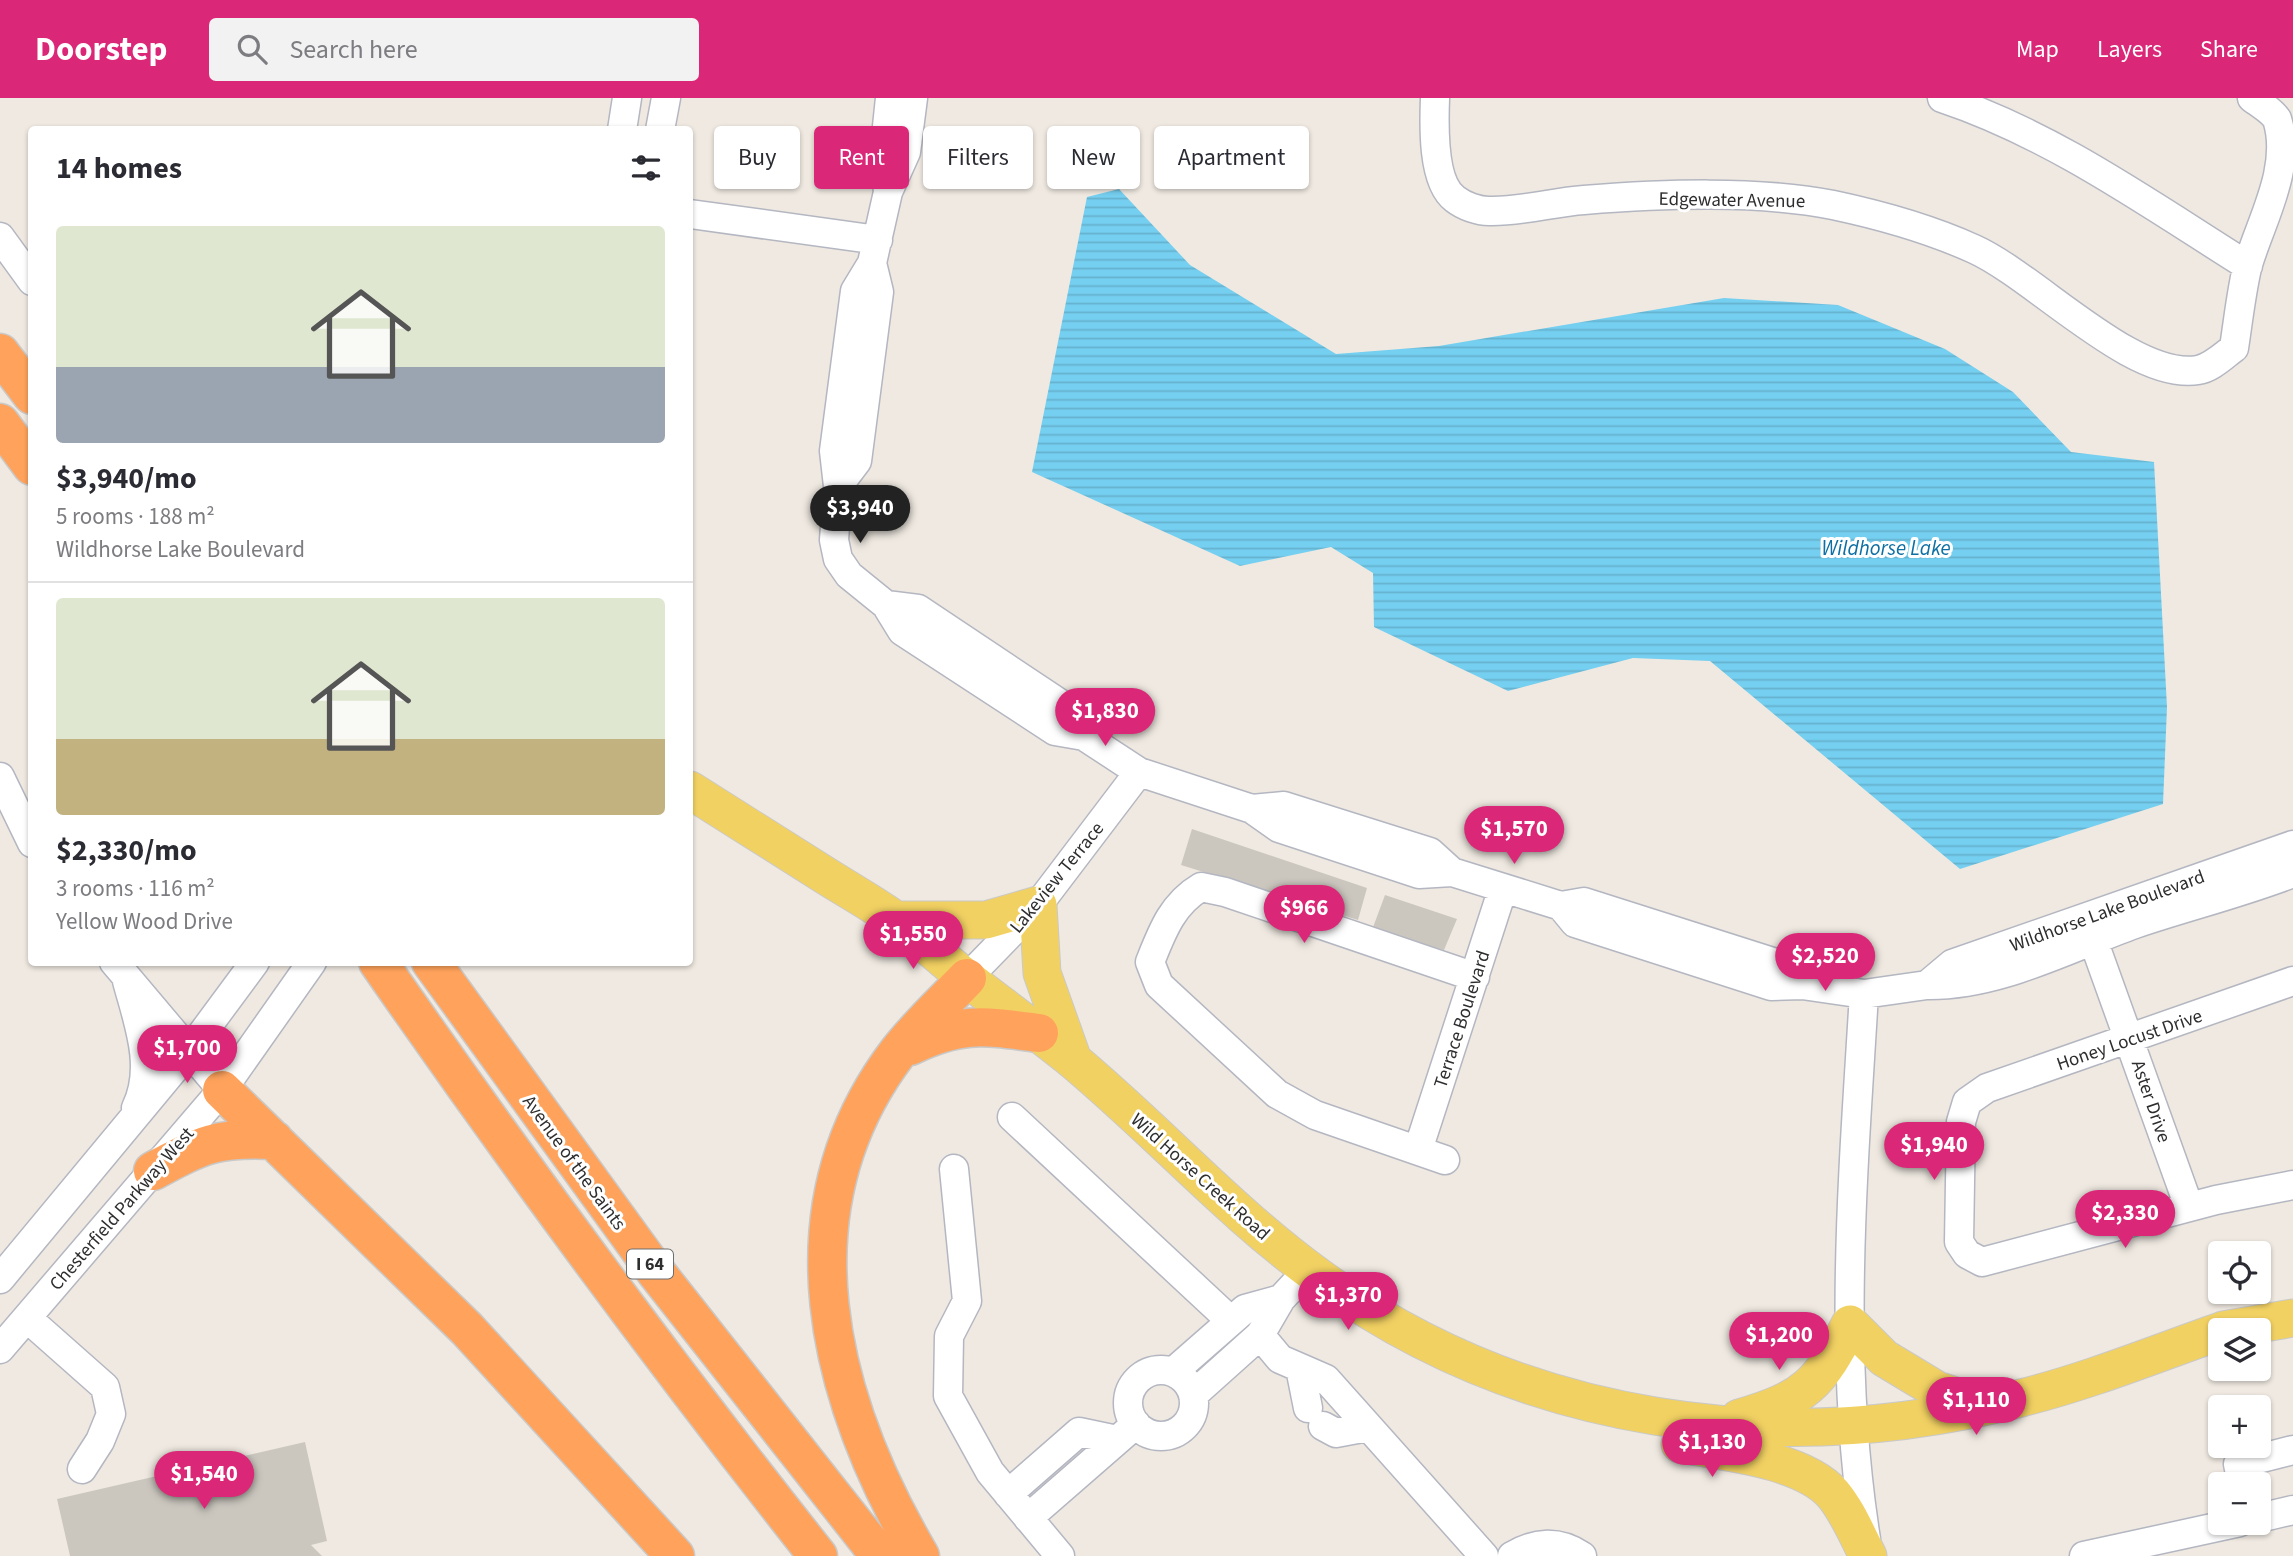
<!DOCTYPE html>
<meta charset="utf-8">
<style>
body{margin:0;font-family:"Source Sans 3",sans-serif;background:#f2f2f3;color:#2b2b33;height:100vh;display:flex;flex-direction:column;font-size:26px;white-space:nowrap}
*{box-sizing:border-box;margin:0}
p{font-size:23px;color:#7c7c81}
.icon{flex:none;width:38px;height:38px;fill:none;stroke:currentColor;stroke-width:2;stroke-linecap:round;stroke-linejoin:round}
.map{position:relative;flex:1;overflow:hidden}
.panel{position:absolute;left:28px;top:28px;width:665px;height:840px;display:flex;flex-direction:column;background:#fff;border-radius:7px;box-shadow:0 2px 5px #0004}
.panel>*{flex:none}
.banner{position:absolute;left:714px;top:28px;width:665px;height:63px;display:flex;gap:14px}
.tools{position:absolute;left:2208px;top:1143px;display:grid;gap:14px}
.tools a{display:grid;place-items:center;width:63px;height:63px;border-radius:7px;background:#fff;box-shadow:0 2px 5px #0004;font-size:35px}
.price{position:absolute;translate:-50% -60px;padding:0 16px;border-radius:24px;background:#db2777;color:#fff;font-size:23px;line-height:46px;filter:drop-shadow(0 2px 4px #0008)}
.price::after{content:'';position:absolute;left:50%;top:42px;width:21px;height:16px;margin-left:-10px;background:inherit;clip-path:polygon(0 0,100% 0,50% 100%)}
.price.selected{background:#222;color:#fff}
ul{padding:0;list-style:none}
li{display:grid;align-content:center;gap:14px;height:371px;padding:0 28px}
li+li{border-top:2px solid #e1e1e2}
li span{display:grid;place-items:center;height:217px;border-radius:7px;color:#555}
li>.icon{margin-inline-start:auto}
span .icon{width:126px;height:126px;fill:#fffc;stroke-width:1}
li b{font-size:30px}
h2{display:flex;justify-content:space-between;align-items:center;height:84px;padding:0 28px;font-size:30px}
.tag{padding:0 24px;border-radius:7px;background:#fff;box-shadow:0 2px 5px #0004;font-size:24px;line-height:63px}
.tag.selected{background:#db2777;color:#fff}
header{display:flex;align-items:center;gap:42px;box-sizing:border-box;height:98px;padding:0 35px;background:#db2777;color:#fff}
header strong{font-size:33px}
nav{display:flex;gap:38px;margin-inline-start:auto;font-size:24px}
.search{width:490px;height:63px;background:#f2f2f3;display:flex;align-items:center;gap:18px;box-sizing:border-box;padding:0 24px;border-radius:7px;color:#7c7c81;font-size:26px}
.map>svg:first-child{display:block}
</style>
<header>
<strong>Doorstep</strong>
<div class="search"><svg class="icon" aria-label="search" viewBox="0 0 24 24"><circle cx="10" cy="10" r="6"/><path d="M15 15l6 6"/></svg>Search here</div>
<nav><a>Map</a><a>Layers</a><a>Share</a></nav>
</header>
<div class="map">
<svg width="2293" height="1458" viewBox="0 0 2293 1458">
<defs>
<pattern id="water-rules" width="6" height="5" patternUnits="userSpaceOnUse" patternTransform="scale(1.75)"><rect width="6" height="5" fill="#75cff0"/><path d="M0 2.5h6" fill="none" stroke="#66b2ce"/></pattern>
</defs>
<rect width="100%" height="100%" fill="#efe9e1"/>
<path fill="url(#water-rules)" d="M1119,91L1190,167L1336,256L1439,248L1724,200L1838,207L1945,251L2013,294L2071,354L2154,364L2167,609L2163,706L1960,771L1710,563L1633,560L1508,593L1374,529L1373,475L1331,449L1240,468L1032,374L1087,99Z"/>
<path fill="#cbc7bf" d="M1192,731L1367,790L1358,822L1181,767Z
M1385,797L1457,821L1444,852L1372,832Z
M305,1344L327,1443L311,1447L322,1458H70L57,1401Z"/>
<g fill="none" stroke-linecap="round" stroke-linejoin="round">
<g stroke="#b4b7c1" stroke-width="31">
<path id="minor" d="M890,0L884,57L888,94L906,54L913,0
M1435,0C1434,26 1432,84 1455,101C1464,108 1478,113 1489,113C1521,114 1553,104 1584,102C1662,96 1756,92 1833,107C1880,117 1930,131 1974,151C2036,179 2133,283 2198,272C2211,270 2223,258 2234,250C2238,224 2241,196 2247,170C2259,126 2293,71 2277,21C2272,13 2260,6 2252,0
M1942,0C2053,37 2149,106 2248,168
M622,32L627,0
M660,32L666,0
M690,116L878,142
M0,139L32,183
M872,165L879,194L857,363L838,388L834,353L855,193L872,165L888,94
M838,388L834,442L838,461L849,477L886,507L902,533L1055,633L1084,638L1074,615L918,511L886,507
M1084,638L1139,674L1252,711L1279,730L1419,776L1452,774L1430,754L1284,708L1252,711
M0,679L32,745
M2293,747L1952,866L1927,887C1999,888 2068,850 2135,826C2188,808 2242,795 2293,775
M1452,774L1561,808L1584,804L1782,867L1802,887L1771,888L1575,825L1561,808
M2087,825L2189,1109
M114,864L222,992
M967,880L1038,807L1139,674
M127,883C138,924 156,969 136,1010
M2293,883L1987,990L1967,1004L1961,1024L1959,1144L1967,1156L1982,1164L2216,1102L2293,1087
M1802,887L1864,896L1927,887
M1864,896C1853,1078 1837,1260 1866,1441
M1012,1019L1231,1223
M1418,1052L1503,790
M1445,1062L1315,1017L1277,996L1159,887L1150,864C1162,834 1172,806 1201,789L1225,794L1475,879
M954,1071L967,1203L949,1238L948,1298L990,1374L1060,1458
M0,1181L190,952L255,864
M27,1220L105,1289L111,1316L100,1343L82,1371
M1260,1237L1280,1261L1326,1281L1484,1458
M0,1251L222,992L312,864
M1300,1270L1308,1310
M1128 1305a33 33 0 1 1 66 0a33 33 0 1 1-66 0Z
M1173,1274L1245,1211L1281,1201
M1193,1297L1260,1237L1281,1201L1309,1171
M1323,1328L1336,1335L1368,1329
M2242,1386L2238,1366L2293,1352
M1008,1396L1079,1334L1117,1342
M1028,1420L1136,1326
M2259,1420L2293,1412
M1512,1458C1535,1444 1559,1442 1582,1458
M2084,1458L2240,1424"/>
</g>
<g stroke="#c9c9c9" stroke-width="39">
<path id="major" d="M690,692C734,720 779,748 823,776C848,792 874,806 897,823C921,841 942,861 965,879C1000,906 1035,932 1069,959C1155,1030 1229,1114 1319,1179C1523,1327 1780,1362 2021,1300C2089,1283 2155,1256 2221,1233
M895,822H986L1038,807L1042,875L1073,962
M2223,1232L2293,1220
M1739,1320C1805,1301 1820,1286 1850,1226L1884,1260L1937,1292L1984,1307
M1680,1346C1724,1354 1802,1361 1833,1396C1848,1414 1857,1437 1868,1458"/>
</g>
<g stroke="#c9c9c9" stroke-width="41">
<path id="highway" d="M0,255L32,297
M0,325L32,368
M378,864C519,1067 665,1265 818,1458
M431,864L656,1174L880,1458
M910,948C961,923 985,928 1039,935
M222,992L467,1231L675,1458
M153,1073C203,1046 217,1039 274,1042
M920,1458C828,1301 778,1112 898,954C918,928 944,904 967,880"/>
</g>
<use href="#minor" stroke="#fff" stroke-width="28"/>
<use href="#major" stroke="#f2d163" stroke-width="37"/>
<use href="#highway" stroke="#ffa35c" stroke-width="38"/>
</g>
<g text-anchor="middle" stroke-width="6" stroke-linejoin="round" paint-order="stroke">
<rect fill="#fff" stroke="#6d6d6d" stroke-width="2" x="627" y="1151.5" width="46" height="29" rx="5"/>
<g font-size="18" font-weight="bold" fill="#2e2e2e">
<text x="650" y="1172">I 64</text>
</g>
<g font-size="19" fill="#2e2e2e" stroke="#fff">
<text transform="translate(1732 101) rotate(1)" y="7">Edgewater Avenue</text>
<text transform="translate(1056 779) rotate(-51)" y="7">Lakeview Terrace</text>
<text transform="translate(2107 812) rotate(-20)" y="7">Wildhorse Lake Boulevard</text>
<text transform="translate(1461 921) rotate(-72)" y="7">Terrace Boulevard</text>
<text transform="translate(2129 941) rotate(-19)" y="7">Honey Locust Drive</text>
<text transform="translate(2152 1003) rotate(71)" y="7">Aster Drive</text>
<text transform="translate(575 1064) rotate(54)" y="7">Avenue of the Saints</text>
<text transform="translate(1201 1078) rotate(42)" y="7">Wild Horse Creek Road</text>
<text transform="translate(121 1110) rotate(-49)" y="7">Chesterfield Parkway West</text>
</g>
<g font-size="21" font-style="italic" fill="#0d6fa3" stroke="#fff">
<text x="1886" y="457">Wildhorse Lake</text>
</g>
</g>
</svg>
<div class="tools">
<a><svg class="icon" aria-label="locate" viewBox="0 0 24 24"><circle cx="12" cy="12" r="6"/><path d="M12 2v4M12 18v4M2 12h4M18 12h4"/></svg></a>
<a><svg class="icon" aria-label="layers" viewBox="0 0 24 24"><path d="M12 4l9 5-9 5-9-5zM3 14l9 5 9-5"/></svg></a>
<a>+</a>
<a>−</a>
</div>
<b class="price selected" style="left:860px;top:447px">$3,940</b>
<b class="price" style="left:1105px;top:650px">$1,830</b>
<b class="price" style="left:1514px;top:768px">$1,570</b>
<b class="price" style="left:1304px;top:847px">$966</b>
<b class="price" style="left:913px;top:873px">$1,550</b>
<b class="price" style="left:1825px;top:895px">$2,520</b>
<b class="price" style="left:187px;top:987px">$1,700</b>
<b class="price" style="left:1934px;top:1084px">$1,940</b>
<b class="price" style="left:2125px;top:1152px">$2,330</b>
<b class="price" style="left:1348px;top:1234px">$1,370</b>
<b class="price" style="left:1779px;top:1274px">$1,200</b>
<b class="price" style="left:1976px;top:1339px">$1,110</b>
<b class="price" style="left:1712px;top:1381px">$1,130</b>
<b class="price" style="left:204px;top:1413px">$1,540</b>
<div class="banner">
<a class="tag">Buy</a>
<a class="tag selected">Rent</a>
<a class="tag">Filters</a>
<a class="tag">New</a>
<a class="tag">Apartment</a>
</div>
<section class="panel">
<h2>14 homes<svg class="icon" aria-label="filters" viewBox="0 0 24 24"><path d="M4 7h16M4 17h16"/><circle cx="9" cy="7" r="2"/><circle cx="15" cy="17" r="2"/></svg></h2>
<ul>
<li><span style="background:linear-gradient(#dfe7d0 65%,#9aa5b1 0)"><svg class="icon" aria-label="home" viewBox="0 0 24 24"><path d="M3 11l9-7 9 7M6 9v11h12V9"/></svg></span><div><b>$3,940/mo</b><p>5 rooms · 188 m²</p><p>Wildhorse Lake Boulevard</p></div></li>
<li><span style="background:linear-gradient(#dfe7d0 65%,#c2b280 0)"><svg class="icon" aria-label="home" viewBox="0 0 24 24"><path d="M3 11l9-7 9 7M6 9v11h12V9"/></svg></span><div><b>$2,330/mo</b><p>3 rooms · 116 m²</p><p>Yellow Wood Drive</p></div></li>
</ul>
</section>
</div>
